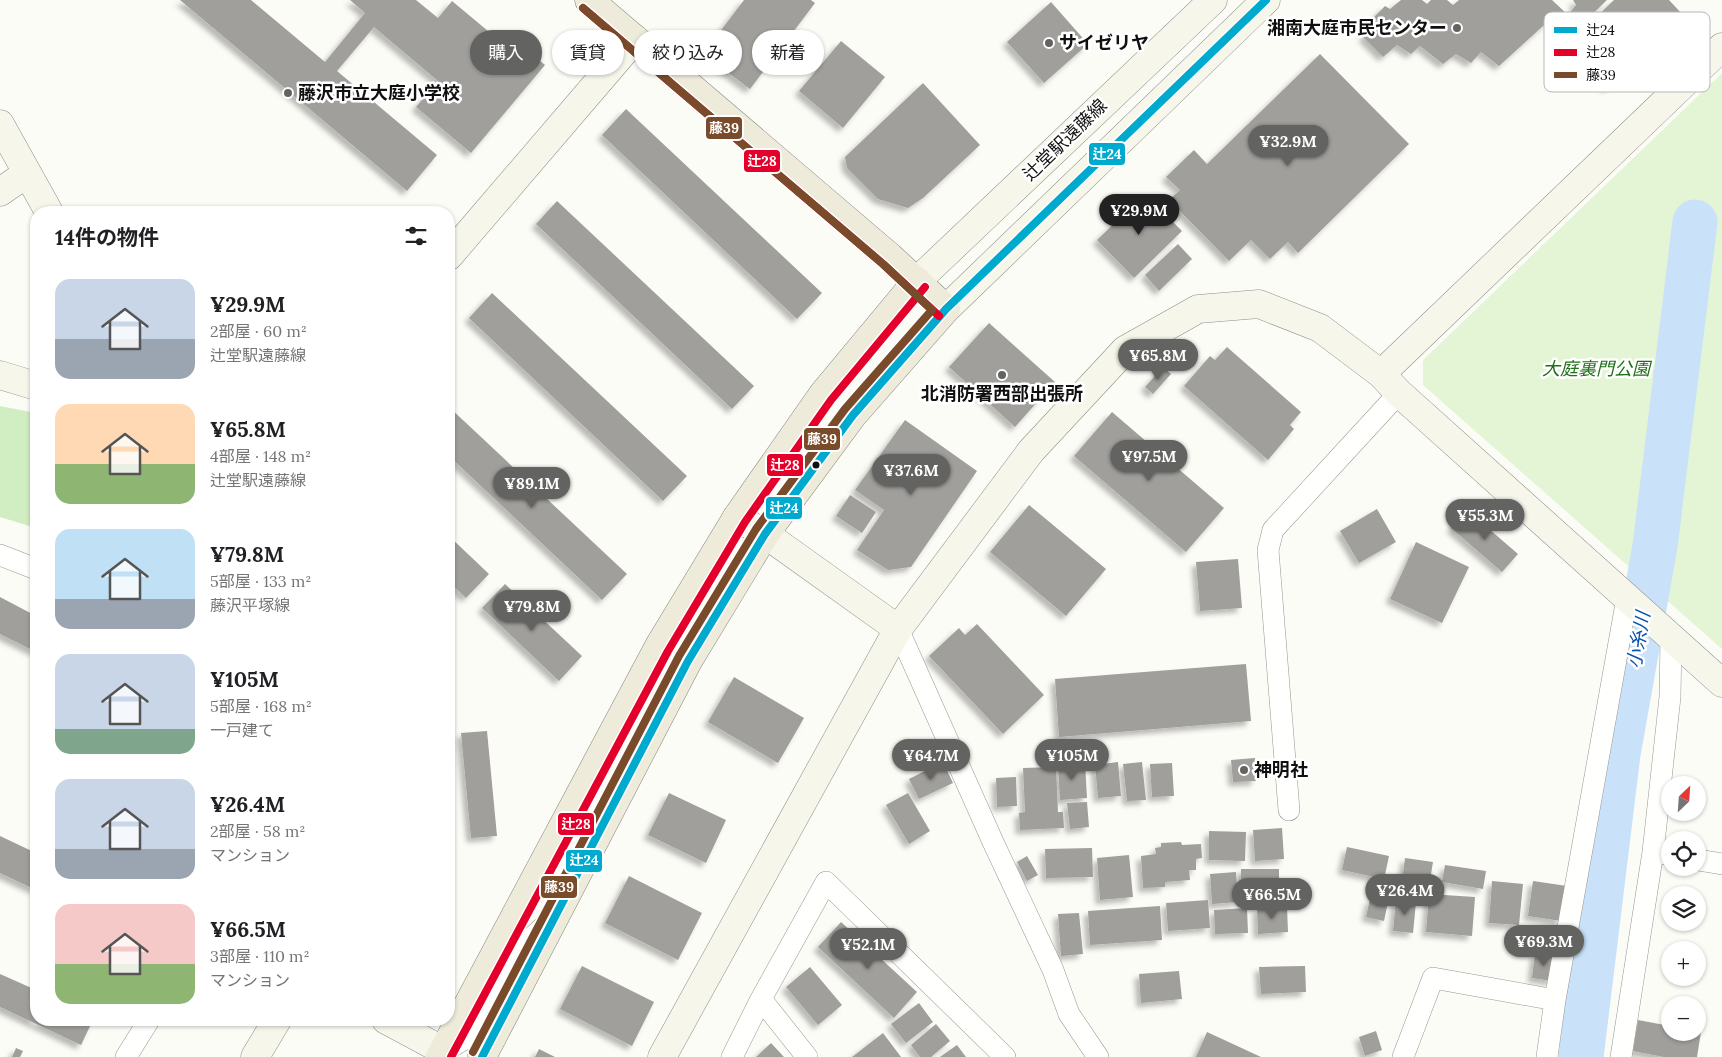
<!DOCTYPE html>
<html lang="ja">
<meta charset="utf-8">
<style>
body{margin:0;font-family:Lora,"Noto Sans JP",serif;background:#f2f2f2;color:#202124;height:100vh;display:flex;flex-direction:column;font-size:19px;white-space:nowrap}
*{box-sizing:border-box;margin:0}
p{font-size:16px;color:#757577}
.icon{flex:none;width:28px;height:28px;fill:none;stroke:currentColor;stroke-width:2;stroke-linecap:round;stroke-linejoin:round}
.map{position:relative;flex:1;overflow:hidden}
.details{position:absolute;left:30px;top:206px;width:425px;height:820px;display:flex;flex-direction:column;background:#fff;border-radius:20px;box-shadow:0 1px 4px #0004}
.details>*{flex:none}
.top-card{position:absolute;left:470px;top:30px;width:475px;height:45px;display:flex;gap:10px}
.needle{width:32px;rotate:25deg}
.buttons{position:absolute;left:1661px;top:776px;display:grid;gap:10px}
.buttons a{display:grid;place-items:center;width:45px;height:45px;border-radius:50%;background:#fff;box-shadow:0 1px 4px #0004;font-size:25px}
.price{position:absolute;translate:-50% -42px;padding:0 11px;border-radius:18px;background:#636361;color:#fff;font-size:16px;line-height:32px;filter:drop-shadow(0 1px 2px #0008)}
.price::after{content:'';position:absolute;left:50%;top:30px;width:15px;height:11px;margin-left:-8px;background:inherit;clip-path:polygon(0 0,100% 0,50% 100%)}
.price.active{background:#222;color:#fff}
ul{padding:0;list-style:none}
li{display:flex;align-items:center;gap:15px;height:125px;padding:0 25px}
li span{display:grid;place-items:center;flex:none;width:140px;height:100px;border-radius:15px;color:#555}
li>.icon{margin-inline-start:auto}
span .icon{width:60px;height:60px;fill:#fffc;stroke-width:1}
li b{font-size:21px}
h2{display:flex;justify-content:space-between;align-items:center;height:60px;padding:0 25px;font-size:21px}
.chip{padding:0 18px;border-radius:22px;background:#fff;box-shadow:0 1px 4px #0004;font-size:18px;line-height:45px}
.chip.active{background:#636361;color:#fff}
.map>svg:first-child{display:block}
</style>
<div class="map">
<svg width="1722" height="1057" viewBox="0 0 1722 1057">
<defs>
<filter id="shadow"><feDropShadow dx="-4.5" dy="4.5" stdDeviation="2.5" flood-color="#0004"/></filter>
</defs>
<rect width="100%" height="100%" fill="#fcfcf7"/>
<path fill="#e3f5d4" d="M1722,73V649L1423,385V360Z"/>
<path fill="#d1edc2" d="M0,406L36,413V528L0,517Z"/>
<g fill="none" stroke-linecap="round" stroke-linejoin="round">
<path stroke="#c9e2fa" stroke-width="45" d="M1581,1057L1618,754L1655,546L1695,222"/>
</g>
<path fill="#a09f9b" filter="url(#shadow)" d="M180,0H251L325,62L365,13L350,0H416L438,18L452,1L494,36L479,53L494,66L515,41L545,65L471,153L416,107L438,81L374,27L337,71L437,155L407,191Z
M744,0H811L815,3L750,89L703,54Z
M1401,0H1422L1427,4L1431,0H1447L1453,5L1459,0H1552L1568,15L1576,5L1573,0H1607L1572,34L1554,16L1499,66L1481,52L1471,63L1456,54L1443,64L1420,46L1411,54L1397,45L1383,57L1363,37L1378,22L1374,17L1385,6L1390,9Z
M1614,0H1669L1684,16L1607,88L1567,45Z
M1051,2L1088,44L1044,83L1007,42Z
M841,41L885,77L843,128L799,91Z
M1320,54L1409,144L1298,253L1288,242L1270,259L1251,240L1229,261L1169,200L1180,190L1166,177L1194,150L1207,164Z
M923,83L980,145L923,198L908,208L878,199L847,168L845,157Z
M626,109L822,293L797,319L602,135Z
M1145,194L1182,231L1134,278L1097,240Z
M557,201L754,386L732,409L536,224Z
M1178,244L1192,259L1159,291L1145,275Z
M492,293L687,476L663,501L469,318Z
M989,323L1055,382L1015,427L949,367Z
M1227,347L1301,412L1290,425L1294,429L1268,460L1184,386L1210,356L1215,360Z
M1163,367L1171,374L1153,394L1145,387Z
M449,407L627,574L602,600L449,456Z
M1112,412L1224,508L1186,552L1074,456Z
M905,420L977,471L911,567L888,570L857,550L884,510L855,490Z
M850,495L876,512L862,533L836,516Z
M1029,505L1106,569L1066,616L990,552Z
M1377,509L1396,542L1359,563L1340,531Z
M1467,510L1518,554L1502,572L1451,528Z
M449,536L489,574L466,598L449,582Z
M1416,542L1469,567L1442,623L1390,599Z
M1238,559L1242,608L1200,611L1196,562Z
M505,584L582,656L559,681L482,608Z
M0,597L36,616V652L0,634Z
M977,624L1044,695L1003,734L929,656L959,628L965,635Z
M1246,664L1251,721L1059,737L1055,679Z
M734,677L804,718L778,763L708,722Z
M487,731L497,836L471,838L461,733Z
M1255,758L1256,781L1233,782L1231,760Z
M943,762L953,783L919,799L909,779Z
M1085,762L1087,798L1060,800L1058,764Z
M1118,762L1121,796L1098,798L1095,765Z
M1142,762L1146,800L1127,801L1123,764Z
M1172,763L1174,796L1152,797L1150,764Z
M1056,767L1058,812H1063L1064,828L1020,830L1019,813L1025,812L1023,768Z
M1016,777L1017,806L997,807L996,778Z
M669,793L726,820L706,863L648,835Z
M908,793L930,831L909,844L886,805Z
M1087,802L1089,827L1070,829L1067,803Z
M1282,828L1284,859L1255,861L1253,830Z
M1209,831L1246,832L1245,861L1209,860Z
M0,836L36,853V890L0,873Z
M1181,842L1182,845L1201,844L1202,858L1196,859V870H1189L1190,880L1165,882V887L1143,888L1141,856L1156,854L1155,848L1161,847V843Z
M1347,847L1389,856L1384,879L1342,870Z
M1092,848L1093,877L1046,878L1045,849Z
M1129,855L1133,897L1100,900L1097,858Z
M1027,856L1038,875L1027,881L1017,862Z
M1405,858L1433,862L1429,886L1402,882Z
M1445,865L1486,871L1483,889L1442,882Z
M1241,869H1279V891L1241,892Z
M1236,872L1238,902L1212,904L1210,874Z
M629,876L702,913L678,960L605,923Z
M1492,881L1523,884L1519,925L1489,923Z
M1533,881L1567,886L1561,921L1528,916Z
M1429,894L1475,897L1472,936L1426,932Z
M1370,899L1388,902L1384,921L1366,917Z
M1208,900L1210,928L1168,931L1166,903Z
M1396,900L1416,902L1413,933L1393,931Z
M1160,906L1162,940L1090,945L1088,911Z
M1287,907L1288,932L1258,934L1257,908Z
M1247,908L1248,933L1215,934L1214,910Z
M1079,913L1083,954L1061,956L1058,914Z
M841,922L917,992L894,1018L818,947Z
M1535,953L1556,956L1553,981L1532,978Z
M582,966L654,1002L632,1046L560,1009Z
M1305,966L1306,992L1261,994L1259,967Z
M810,967L842,1005L818,1025L786,987Z
M1179,971L1182,999L1141,1003L1139,974Z
M0,974L36,990V1020H93L81,1045L0,1007Z
M919,1003L933,1022L906,1043L891,1024Z
M1638,1020L1670,1026V1032H1701L1697,1057H1664L1633,1051Z
M936,1024L950,1041L931,1057H920L911,1045Z
M1376,1031L1382,1050L1365,1056L1359,1037Z
M1207,1032L1261,1057H1196Z
M883,1033L901,1057H852Z
M771,1043L784,1057H756Z
M957,1045L966,1057H940Z
M16,1048L23,1051L20,1057H12Z
M539,1049L555,1057H535Z"/>
<g fill="none" stroke-linecap="round" stroke-linejoin="round">
<g stroke="#969694" stroke-width="22">
<path id="street" d="M0,555L36,569
M898,629L993,842L1053,970L1069,1014L1098,1057
M1289,810L1268,550L1273,530L1399,393
M1653,852L1670,697L1671,638
M1698,860L1722,864
M761,999L807,1057
M444,1051L477,1032L522,946L548,923
M126,1057L149,1020
M732,1057L761,999L826,882L1005,1057
M1403,1057L1433,978L1555,1000
M1547,1057L1555,1000L1627,598
M1621,1057L1653,852L1670,855"/>
</g>
<g stroke="#8d8d8b" stroke-width="29">
<path id="secondary" d="M0,124L49,212
M0,192L26,174
M449,256L635,39
M917,281L1213,0
M946,309L1266,0
M1381,374L1722,47
M0,375L36,386
M737,517L765,534L898,629
M386,1020L444,1051
M255,1057L277,1020
M662,1057L898,629L1031,451L1125,350L1198,309L1259,304L1320,328L1381,374L1399,393L1722,683"/>
</g>
<g stroke="#848481" stroke-width="29">
<path id="primary" d="M440,1057L659,646L737,517L823,394L917,281
M482,1057L688,661L765,534L853,415L946,309L890,257L589,0"/>
</g>
<use href="#street" stroke="#fffffe" stroke-width="21"/>
<use href="#secondary" stroke="#f6f6eb" stroke-width="28"/>
<use href="#primary" stroke="#eeebda" stroke-width="28"/>
<g stroke="#fff" stroke-width="11">
<path id="bus-1" d="M482,1057L688,661L765,534L853,415L946,309L1266,0"/>
</g>
<g stroke="#fff" stroke-width="11">
<path id="bus-2" d="M583,8L883,264L939,316
M451,1057L668,651L745,522L831,400L925,287"/>
</g>
<g stroke="#fff" stroke-width="11">
<path id="bus-3" d="M473,1052L679,656L756,529L845,409L932,310L883,264L583,8"/>
</g>
<use href="#bus-1" stroke="#00a9ce" stroke-width="8"/>
<use href="#bus-2" stroke="#e4002b" stroke-width="8"/>
<use href="#bus-3" stroke="#7a4b2a" stroke-width="8"/>
</g>
<g fill="#636361" stroke="#fff" stroke-width="2">
<circle cx="1457" cy="28" r="5"/>
<circle cx="1049" cy="43" r="5"/>
<circle cx="288" cy="93" r="5"/>
<circle cx="1002" cy="375" r="5"/>
<circle cx="1244" cy="770" r="5"/>
</g>
<circle fill="#101010" stroke="#fff" stroke-width="2" cx="816" cy="465" r="4.5"/>
<g text-anchor="middle" stroke-width="5" stroke-linejoin="round" paint-order="stroke">
<g font-size="18" font-weight="bold" fill="#101010" stroke="#fff" text-anchor="start">
<text x="1447" y="34" text-anchor="end">湘南大庭市民センター</text>
<text x="1059" y="49">サイゼリヤ</text>
<text x="298" y="99">藤沢市立大庭小学校</text>
<text x="1002" y="400" text-anchor="middle">北消防署西部出張所</text>
<text x="1254" y="776">神明社</text>
</g>
<g font-size="18" fill="#101010" stroke="#fff">
<text transform="translate(1065 140) rotate(-44)" y="6">辻堂駅遠藤線</text>
</g>
<g font-size="18" font-style="italic" fill="#207019" stroke="#fff">
<text x="1596" y="375">大庭裏門公園</text>
</g>
<g font-size="19" font-style="italic" fill="#0b54b0" stroke="#fff">
<text transform="translate(1638 640) rotate(-80)" y="7">小糸川</text>
</g>
</g>
<rect x="1544" y="12" width="166" height="80" rx="8" fill="#fff" stroke="#b7b7b7" stroke-width="1"/>
<rect x="1554" y="27" width="23" height="6" fill="#00a9ce"/>
<rect x="1554" y="49" width="23" height="7" fill="#e4002b"/>
<rect x="1554" y="72" width="23" height="6" fill="#7a4b2a"/>
<g font-size="14" fill="#101010">
<text x="1586" y="35">辻24</text>
<text x="1586" y="57">辻28</text>
<text x="1586" y="80">藤39</text>
</g>
<g stroke="#fff" stroke-width="2">
<rect x="705" y="116" width="38" height="24" rx="5" fill="#7a4b2a"/>
<rect x="1088" y="142" width="38" height="24" rx="5" fill="#00a9ce"/>
<rect x="743" y="149" width="38" height="24" rx="5" fill="#e4002b"/>
<rect x="803" y="427" width="38" height="24" rx="5" fill="#7a4b2a"/>
<rect x="766" y="453" width="38" height="24" rx="5" fill="#e4002b"/>
<rect x="765" y="496" width="38" height="24" rx="5" fill="#00a9ce"/>
<rect x="557" y="812" width="38" height="24" rx="5" fill="#e4002b"/>
<rect x="565" y="849" width="38" height="24" rx="5" fill="#00a9ce"/>
<rect x="540" y="875" width="38" height="24" rx="5" fill="#7a4b2a"/>
</g>
<g font-size="14" text-anchor="middle" font-weight="bold" fill="#fff">
<text x="724" y="133">藤39</text>
<text x="1107" y="159">辻24</text>
<text x="762" y="166">辻28</text>
<text x="822" y="444">藤39</text>
<text x="785" y="470">辻28</text>
<text x="784" y="513">辻24</text>
<text x="576" y="829">辻28</text>
<text x="584" y="865">辻24</text>
<text x="559" y="892">藤39</text>
</g>
</svg>
<div class="buttons">
<a><svg class="needle" viewBox="-14 -14 28 28"><path d="M0-13l5 13h-10z" fill="#e53935"/><path d="M0 13l5-13h-10z" fill="#757577"/></svg></a>
<a><svg class="icon" aria-label="locate" viewBox="0 0 24 24"><circle cx="12" cy="12" r="6"/><path d="M12 2v4M12 18v4M2 12h4M18 12h4"/></svg></a>
<a><svg class="icon" aria-label="layers" viewBox="0 0 24 24"><path d="M12 4l9 5-9 5-9-5zM3 14l9 5 9-5"/></svg></a>
<a>+</a>
<a>−</a>
</div>
<b class="price" style="left:1288px;top:167px">¥32.9M</b>
<b class="price active" style="left:1139px;top:236px">¥29.9M</b>
<b class="price" style="left:1158px;top:381px">¥65.8M</b>
<b class="price" style="left:1149px;top:482px">¥97.5M</b>
<b class="price" style="left:911px;top:496px">¥37.6M</b>
<b class="price" style="left:532px;top:509px">¥89.1M</b>
<b class="price" style="left:1485px;top:541px">¥55.3M</b>
<b class="price" style="left:532px;top:632px">¥79.8M</b>
<b class="price" style="left:931px;top:781px">¥64.7M</b>
<b class="price" style="left:1072px;top:781px">¥105M</b>
<b class="price" style="left:1405px;top:916px">¥26.4M</b>
<b class="price" style="left:1272px;top:920px">¥66.5M</b>
<b class="price" style="left:1544px;top:967px">¥69.3M</b>
<b class="price" style="left:868px;top:970px">¥52.1M</b>
<div class="top-card">
<a class="chip active">購入</a>
<a class="chip">賃貸</a>
<a class="chip">絞り込み</a>
<a class="chip">新着</a>
</div>
<section class="details">
<h2>14件の物件<svg class="icon" aria-label="filters" viewBox="0 0 24 24"><path d="M4 7h16M4 17h16"/><circle cx="9" cy="7" r="2"/><circle cx="15" cy="17" r="2"/></svg></h2>
<ul>
<li><span style="background:linear-gradient(#c9d6e8 60%,#9aa5b1 0)"><svg class="icon" aria-label="home" viewBox="0 0 24 24"><path d="M3 11l9-7 9 7M6 9v11h12V9"/></svg></span><div><b>¥29.9M</b><p>2部屋 · 60 m²</p><p>辻堂駅遠藤線</p></div></li>
<li><span style="background:linear-gradient(#ffd9b3 60%,#8fb573 0)"><svg class="icon" aria-label="home" viewBox="0 0 24 24"><path d="M3 11l9-7 9 7M6 9v11h12V9"/></svg></span><div><b>¥65.8M</b><p>4部屋 · 148 m²</p><p>辻堂駅遠藤線</p></div></li>
<li><span style="background:linear-gradient(#bfe0f5 70%,#9aa5b1 0)"><svg class="icon" aria-label="home" viewBox="0 0 24 24"><path d="M3 11l9-7 9 7M6 9v11h12V9"/></svg></span><div><b>¥79.8M</b><p>5部屋 · 133 m²</p><p>藤沢平塚線</p></div></li>
<li><span style="background:linear-gradient(#c9d6e8 75%,#7fa58c 0)"><svg class="icon" aria-label="home" viewBox="0 0 24 24"><path d="M3 11l9-7 9 7M6 9v11h12V9"/></svg></span><div><b>¥105M</b><p>5部屋 · 168 m²</p><p>一戸建て</p></div></li>
<li><span style="background:linear-gradient(#c9d6e8 70%,#9aa5b1 0)"><svg class="icon" aria-label="home" viewBox="0 0 24 24"><path d="M3 11l9-7 9 7M6 9v11h12V9"/></svg></span><div><b>¥26.4M</b><p>2部屋 · 58 m²</p><p>マンション</p></div></li>
<li><span style="background:linear-gradient(#f6c9c9 60%,#8fb573 0)"><svg class="icon" aria-label="home" viewBox="0 0 24 24"><path d="M3 11l9-7 9 7M6 9v11h12V9"/></svg></span><div><b>¥66.5M</b><p>3部屋 · 110 m²</p><p>マンション</p></div></li>
</ul>
</section>
</div>
